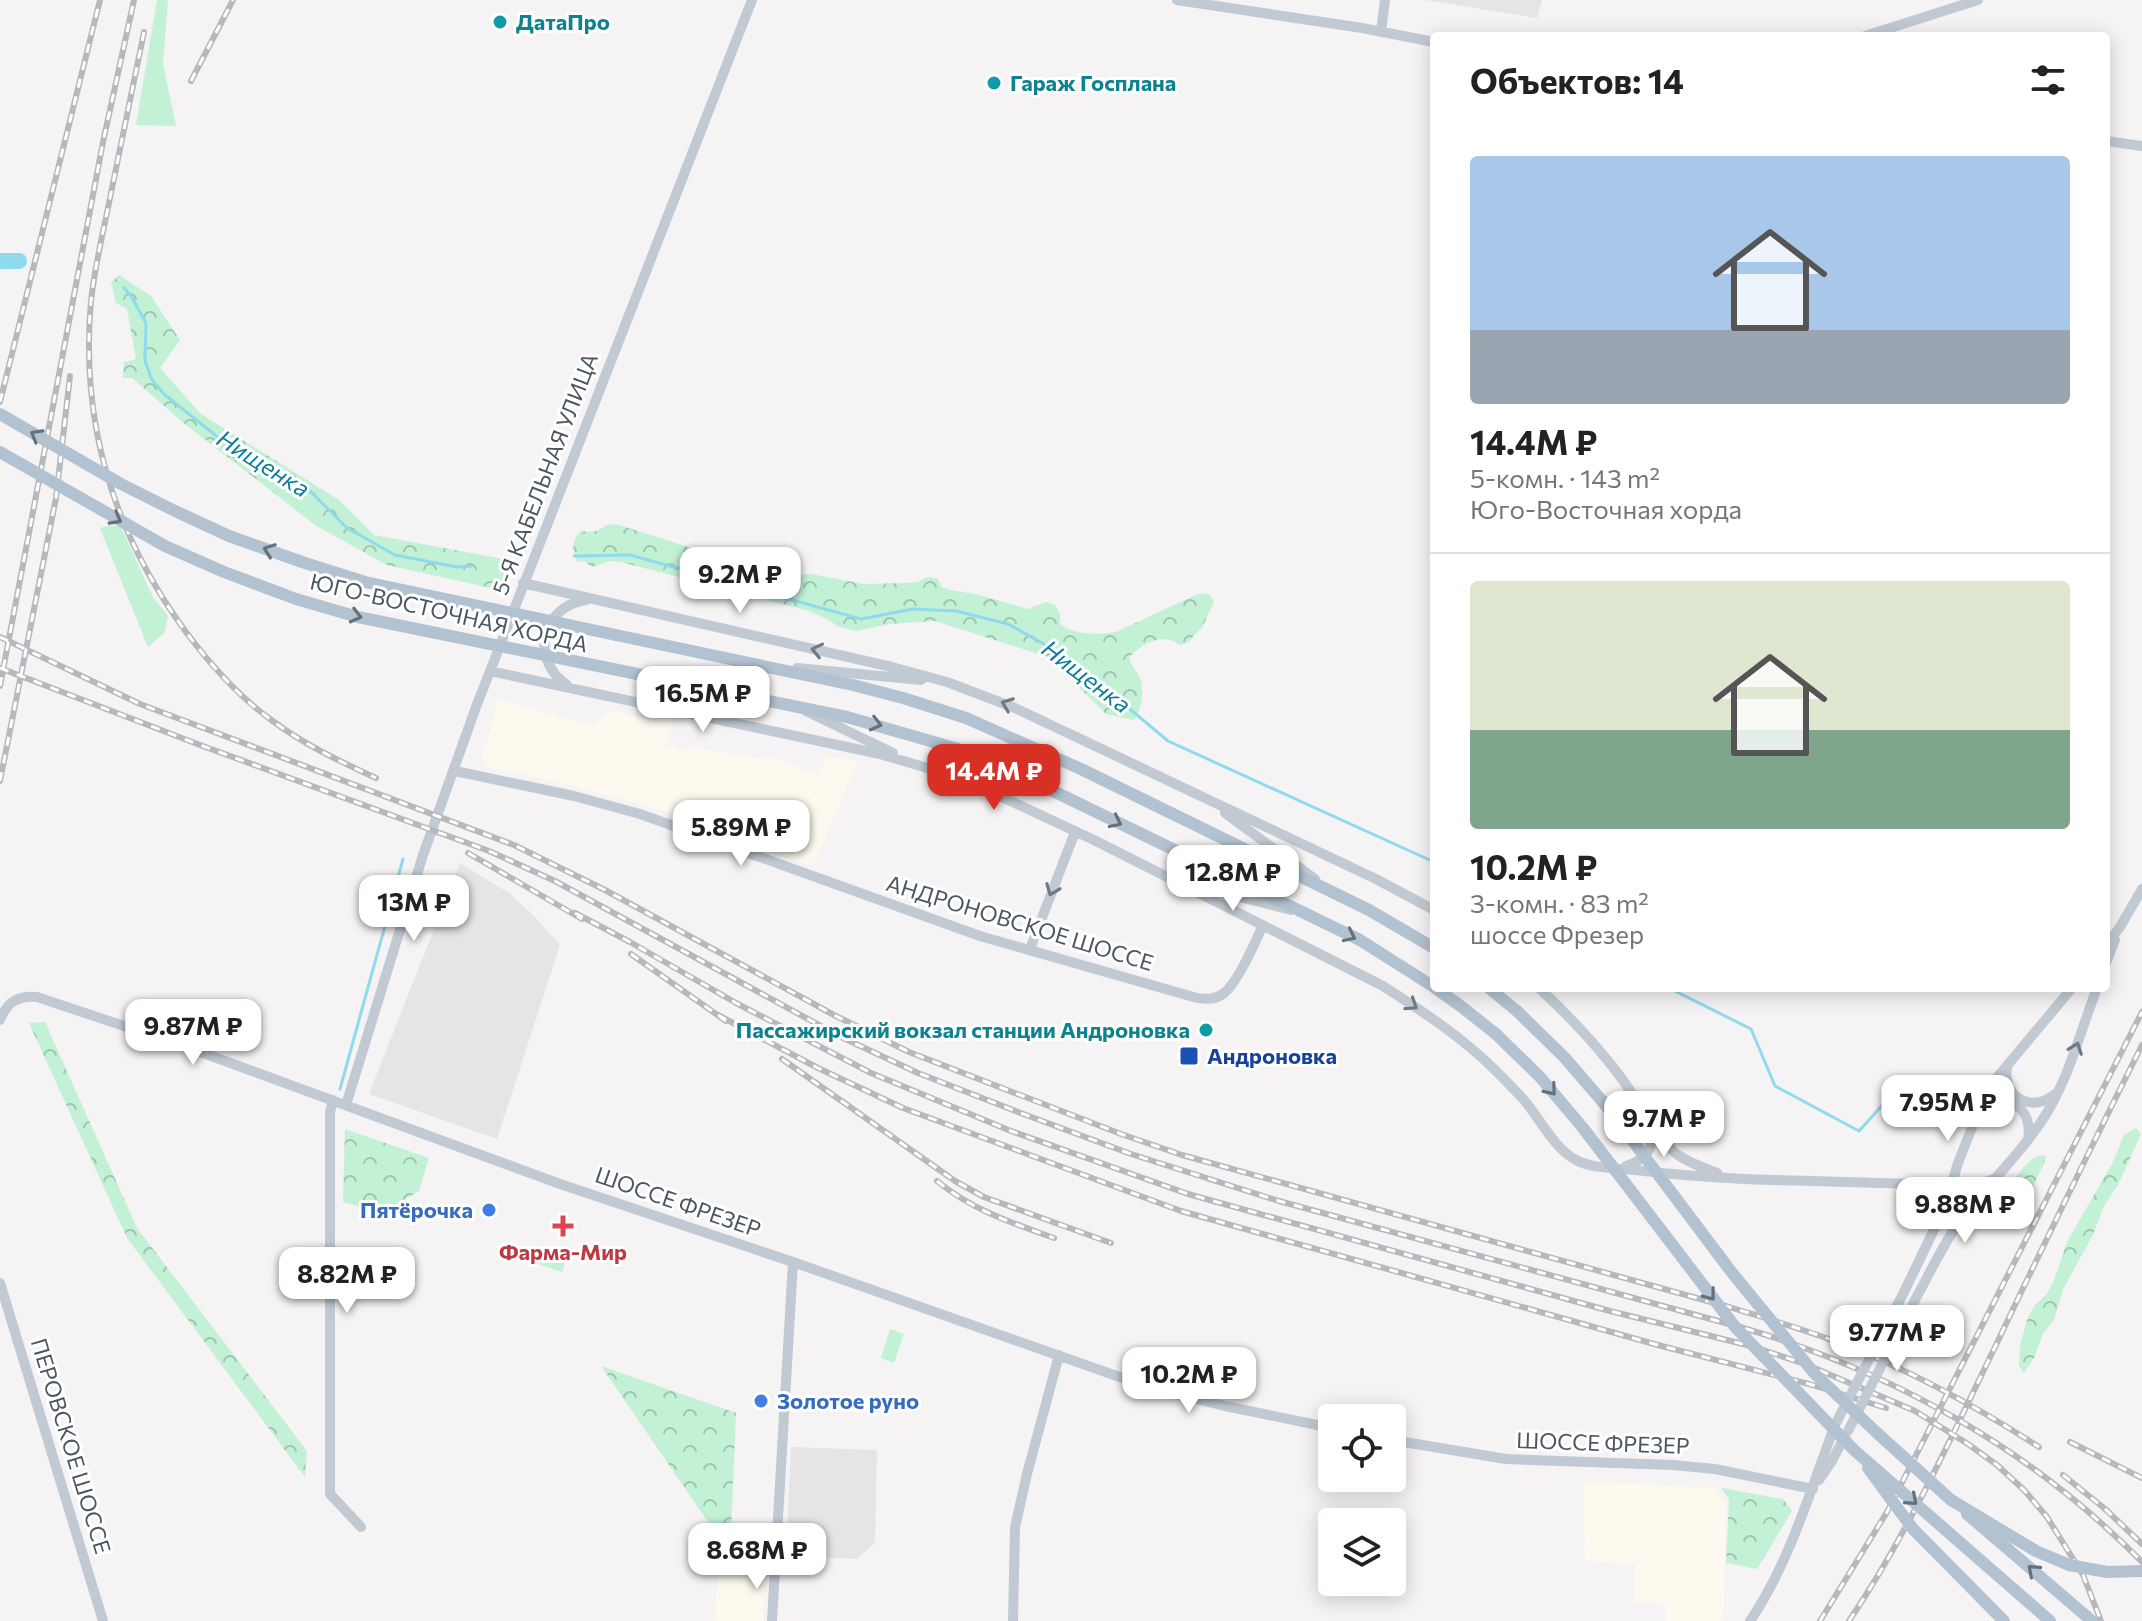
<!DOCTYPE html>
<html lang="ru">
<meta charset="utf-8">
<style>
body{margin:0;font-family:Commissioner,sans-serif;background:#f2f2f2;color:#222;height:100vh;display:flex;flex-direction:column;font-size:30px;white-space:nowrap}
*{box-sizing:border-box;margin:0}
p{font-size:26px;color:#767676}
.icon{flex:none;width:44px;height:44px;fill:none;stroke:currentColor;stroke-width:2;stroke-linecap:round;stroke-linejoin:round}
.map{position:relative;flex:1;overflow:hidden}
.details{position:absolute;left:1430px;top:32px;width:680px;height:960px;display:flex;flex-direction:column;background:#fff;border-radius:8px;box-shadow:0 4px 20px #0003}
.details>*{flex:none}
.buttons{position:absolute;left:1318px;top:1404px;display:grid;gap:16px}
.buttons a{display:grid;place-items:center;width:88px;height:88px;border-radius:8px;background:#fff;box-shadow:0 4px 20px #0003;font-size:40px}
.price{position:absolute;translate:-50% -68px;padding:0 18px;border-radius:16px;background:#fff;color:#222;font-size:26px;line-height:52px;filter:drop-shadow(0 2px 4px #0008)}
.price::after{content:'';position:absolute;left:50%;top:48px;width:24px;height:18px;margin-left:-12px;background:inherit;clip-path:polygon(0 0,100% 0,50% 100%)}
.price.selected{background:#d93025;color:#fff}
ul{padding:0;list-style:none}
li{display:grid;align-content:center;gap:16px;height:424px;padding:0 40px}
li+li{border-top:2px solid #e0e0e0}
li span{display:grid;place-items:center;height:248px;border-radius:8px;color:#555}
li>.icon{margin-inline-start:auto}
span .icon{width:144px;height:144px;fill:#fffc;stroke-width:1}
li b{font-size:34px}
h2{display:flex;justify-content:space-between;align-items:center;height:96px;padding:0 40px;font-size:34px}
.map>svg:first-child{display:block}
</style>
<div class="map">
<svg width="2142" height="1621" viewBox="0 0 2142 1621">
<defs>
<pattern id="forest-crowns" width="20" height="18" patternUnits="userSpaceOnUse" patternTransform="scale(2)"><rect width="20" height="18" fill="#c3f1d5"/><path d="M2 6a3 3 0 1 1 6 0M12 15a3 3 0 1 1 6 0" fill="none" stroke="#a0c6b0"/></pattern>
</defs>
<rect width="100%" height="100%" fill="#f5f3f3"/>
<path fill="#fdf9ef" d="M499,699L592,726L611,710L652,721L655,715L672,720L666,745L686,750L697,748L756,758L777,759L819,776L828,757L858,760L813,866L654,808L571,785L487,767L482,757Z
M1583,1482L1714,1488L1726,1507L1723,1617L1720,1621H1665V1603L1634,1602L1635,1564L1585,1561Z
M718,1572L765,1574L763,1621H715Z"/>
<path fill="#e6e4e5" d="M1425,0H1542L1537,18Z
M460,863L509,893L535,917L560,945L497,1139L369,1094Z
M791,1447L877,1450L875,1543L857,1559L786,1556Z"/>
<path fill="#c3f1d5" d="M157,0H168L163,64L176,126L136,125Z
M111,525L121,527L153,597L168,616L165,632L148,647L100,528Z
M543,1249L567,1257L562,1272L538,1264Z
M890,1329L904,1334L894,1363L881,1358Z"/>
<path fill="url(#forest-crowns)" d="M119,275L151,296L180,340L160,368L201,414L339,500L374,535L504,559V591L387,565L315,525L185,424L132,378H123L124,362L136,359L127,309L116,303L111,283Z
M608,524L619,525L714,555L791,576L811,574L864,584L908,583L918,582L927,577L937,578L942,587L951,590L980,595L1027,609L1046,602L1055,605L1060,614V624C1074,635 1099,635 1116,632L1198,594H1209L1214,602L1202,628L1195,634L1189,642L1180,645C1163,632 1143,643 1129,657C1131,667 1138,672 1141,681C1144,694 1141,710 1134,720L1106,714L1048,657L935,621L890,624L856,631L837,626L829,620L809,611L621,562L610,561L592,567L584,561L577,562C572,548 571,542 581,531C593,533 599,531 608,524Z
M45,1022L137,1228L307,1451L305,1477L127,1238L29,1023Z
M2136,1128L2141,1134L2119,1183L2103,1208L2093,1235L2063,1289L2054,1320L2044,1332L2034,1358L2024,1373L2019,1366L2020,1345L2028,1317L2035,1305L2046,1295L2053,1283L2067,1242L2113,1162L2124,1135Z
M345,1129L429,1158L419,1191L381,1213L343,1202Z
M2041,1155L2046,1156C2043,1168 2038,1175 2033,1186C2031,1190 2032,1194 2030,1198C2026,1209 2021,1217 2012,1224L1996,1220L1998,1204L2008,1193L2013,1179L2032,1159Z
M601,1366L736,1413L730,1554Z
M1721,1488L1783,1499L1792,1511L1757,1569L1726,1563L1729,1499Z"/>
<g fill="none" stroke-linecap="round" stroke-linejoin="round">
<path stroke="#90daee" stroke-width="3" d="M124,288L131,296L146,323L145,361L152,380L164,394L240,455L302,483L347,528L395,555L457,567L471,566
M574,556L630,555L861,619L913,609L956,611L1008,624L1069,658L1168,741L1434,862
M395,888L403,859
M1669,988L1751,1029L1775,1086L1859,1131L1886,1101L1927,1105L1935,1103
M340,1089L391,904"/>
<path stroke="#90daee" stroke-width="16" d="M0,261H19"/>
<path stroke="#c1cad2" stroke-width="10" d="M1177,0L1362,28L1434,42
M1381,32L1385,0
M1865,36L1978,0
M2106,141L2142,146
M523,583L892,667L947,682L1015,708L1376,879L1434,910
M797,668L921,680
M490,671L880,754L924,767L989,791L1094,840L1383,986C1422,1011 1462,1037 1495,1070C1505,1080 1515,1090 1524,1100C1540,1119 1554,1148 1576,1160C1593,1169 1616,1168 1635,1170C1739,1183 1846,1180 1951,1186L1983,1183L1996,1178
M567,685C530,660 540,607 586,600
M806,711L893,753
M455,771L574,796L640,814L980,936L1197,998C1207,999 1214,1000 1223,994C1236,985 1256,941 1263,925
M1225,813L1315,879
M1190,884L1291,910
M2106,945L2120,927L2142,889
M1030,949L1075,832
M2106,963L2115,940
M1539,988C1568,1015 1595,1043 1619,1075C1636,1096 1657,1140 1678,1155C1690,1163 1703,1168 1717,1173
M0,1020C7,1002 18,995 37,997L184,1046L563,1185L793,1262L1148,1387L1225,1406L1332,1428
M2007,1067C2002,1097 2032,1114 2055,1094
M333,1100L330,1112V1494L361,1527
M346,1105L423,855L476,707L752,0
M1978,1112C2005,1092 2034,1105 2028,1140
M1626,1166C1646,1160 1656,1147 1651,1125
M0,1283L103,1621
M1903,1294L1944,1209L1958,1163L1978,1112L1995,1080L2072,988
M1915,1300C1930,1273 1943,1244 1961,1219C1987,1185 2019,1156 2043,1119C2069,1079 2080,1032 2097,988
M1392,1440L1506,1459L1673,1465L1715,1469L1813,1489
M1819,1480L1832,1461L1845,1436
M772,1621L793,1262
M1013,1621L1015,1527L1027,1474L1059,1355
M1750,1621C1790,1562 1810,1491 1835,1425"/>
<path stroke="#b3c2d1" stroke-width="12" d="M616,635L853,685L903,698L966,718L1081,769L1369,910L1434,948
M608,668L847,717L958,749L1016,773L1360,940L1434,987
M1435,988L1458,1004L1496,1034
M1489,988L1518,1012
M1967,1514L2092,1621
M1913,1529L2004,1621"/>
<g stroke="#b5b8bd" stroke-width="6">
<path id="rail" d="M144,32C133,86 122,139 111,193C104,229 95,264 91,301C80,423 114,534 186,632C210,664 237,695 270,719C303,744 339,761 376,778
M191,81L233,0
M0,402L100,0
M0,637L140,704L514,845L605,890L834,1015L909,1052L1121,1134L1182,1155L1729,1307C1768,1319 1807,1330 1845,1345C1914,1372 1977,1407 2039,1447
M0,668L200,745L489,851L555,881L841,1037L918,1073L1018,1112L1131,1154L1279,1201L1740,1327C1892,1371 2031,1449 2142,1562
M0,686L103,142L134,0
M0,781L56,498L70,376
M468,853L582,919
M575,913L630,942L736,1003L871,1073L1011,1131L1188,1194L1610,1311L1751,1346L1805,1364L1915,1411L1968,1444L1997,1465L2024,1490L2047,1517L2083,1575L2101,1621
M631,954L726,1021
M718,1015L818,1068L903,1108L1181,1211L1654,1344L1809,1384L1886,1408
M782,1059L955,1181L984,1197L1111,1243
M937,1181C974,1211 1010,1222 1054,1238
M2070,1442L2142,1478
M2063,1475L2104,1508L2142,1544
M1820,1621L1887,1512L2142,1012
M1849,1621C1907,1535 1950,1440 1995,1347C2043,1246 2092,1145 2142,1045"/>
</g>
<use href="#rail" stroke="#fff" stroke-width="3" stroke-dasharray="9" stroke-linecap="butt"/>
<path stroke="#c1cad2" stroke-width="10" d="M1835,1425L1903,1294
M1848,1431L1915,1300"/>
<path stroke="#b3c2d1" stroke-width="12" d="M0,414L121,484L175,511L229,536L302,562L365,582L616,635
M0,452L165,546L224,572L296,599L358,617L608,668
M1518,1012L1565,1058L1608,1108L1733,1274L1815,1374L1876,1432L1951,1500L2036,1551L2069,1565L2107,1572L2142,1571
M1496,1034L1540,1077L1583,1128L1736,1328L1854,1450L2050,1621
M1868,1468L1913,1529"/>
</g>
<defs><path id="oneway-chevron" d="M-2-3.5L2.5 0L-2 3.5" fill="none" stroke-width="1.6" stroke-linecap="round" stroke-linejoin="round" transform="scale(2)"/></defs>
<g stroke="#64717d">
<use href="#oneway-chevron" transform="translate(36 435) rotate(-150)"/>
<use href="#oneway-chevron" transform="translate(116 519) rotate(29)"/>
<use href="#oneway-chevron" transform="translate(269 550) rotate(-160)"/>
<use href="#oneway-chevron" transform="translate(356 616) rotate(14)"/>
<use href="#oneway-chevron" transform="translate(876 724) rotate(14)"/>
<use href="#oneway-chevron" transform="translate(1116 822) rotate(26)"/>
<use href="#oneway-chevron" transform="translate(1350 936) rotate(26)"/>
<use href="#oneway-chevron" transform="translate(1551 1090) rotate(50)"/>
<use href="#oneway-chevron" transform="translate(1710 1295) rotate(52)"/>
<use href="#oneway-chevron" transform="translate(1912 1500) rotate(41)"/>
<use href="#oneway-chevron" transform="translate(2033 1570) rotate(-139)"/>
</g>
<g stroke="#6e7983">
<use href="#oneway-chevron" transform="translate(817 650) rotate(-167)"/>
<use href="#oneway-chevron" transform="translate(1007 704) rotate(-159)"/>
<use href="#oneway-chevron" transform="translate(1052 890) rotate(111)"/>
<use href="#oneway-chevron" transform="translate(1412 1005) rotate(33)"/>
<use href="#oneway-chevron" transform="translate(2076 1048) rotate(-70)"/>
</g>
<g fill="#0f9aa8" stroke="#fff" stroke-width="3">
<circle cx="500" cy="22" r="8"/>
<circle cx="994" cy="83" r="8"/>
<circle cx="1206" cy="1030" r="8"/>
</g>
<rect fill="#1a4fb4" stroke="#fff" stroke-width="3" x="1179" y="1046" width="20" height="20" rx="4"/>
<g fill="#3f7fe0" stroke="#fff" stroke-width="3">
<circle cx="489" cy="1210" r="8"/>
<circle cx="761" cy="1401" r="8"/>
</g>
<path fill="#e0444e" stroke="#fff" stroke-width="3" d="M559 1214h8v8h8v8h-8v8h-8v-8h-8v-8h8z"/>
<g text-anchor="middle" stroke-width="6" stroke-linejoin="round" paint-order="stroke">
<g font-size="22" font-weight="bold" fill="#0d838f" stroke="#fff" text-anchor="start">
<text x="516" y="30">ДатаПро</text>
<text x="1010" y="91">Гараж Госплана</text>
<text x="1190" y="1038" text-anchor="end">Пассажирский вокзал станции Андроновка</text>
</g>
<g font-size="22" fill="#4a5661" stroke="#fff">
<text transform="translate(545 474) rotate(-69)" y="8">5-Я КАБЕЛЬНАЯ УЛИЦА</text>
<text transform="translate(449 613) rotate(13)" y="8">ЮГО-ВОСТОЧНАЯ ХОРДА</text>
<text transform="translate(1020 923) rotate(17)" y="8">АНДРОНОВСКОЕ ШОССЕ</text>
<text transform="translate(678 1202) rotate(19)" y="8">ШОССЕ ФРЕЗЕР</text>
<text transform="translate(1603 1443) rotate(2)" y="8">ШОССЕ ФРЕЗЕР</text>
<text transform="translate(71 1446) rotate(73)" y="8">ПЕРОВСКОЕ ШОССЕ</text>
</g>
<g font-size="22" font-weight="bold" fill="#164399" stroke="#fff" text-anchor="start">
<text x="1207" y="1064">Андроновка</text>
</g>
<g font-size="22" font-weight="bold" fill="#366cbe" stroke="#fff" text-anchor="end">
<text x="473" y="1218">Пятёрочка</text>
<text x="777" y="1409" text-anchor="start">Золотое руно</text>
</g>
<g font-size="22" font-weight="bold" fill="#be3a42" stroke="#fff">
<text x="563" y="1260">Фарма-Мир</text>
</g>
<g font-size="24" font-style="italic" fill="#0c7c9b" stroke="#fff">
<text transform="translate(263 464) rotate(32)" y="8">Нищенка</text>
<text transform="translate(1086 677) rotate(37)" y="8">Нищенка</text>
</g>
</g>
</svg>
<div class="buttons">
<a><svg class="icon" aria-label="locate" viewBox="0 0 24 24"><circle cx="12" cy="12" r="6"/><path d="M12 2v4M12 18v4M2 12h4M18 12h4"/></svg></a>
<a><svg class="icon" aria-label="layers" viewBox="0 0 24 24"><path d="M12 4l9 5-9 5-9-5zM3 14l9 5 9-5"/></svg></a>
</div>
<b class="price" style="left:740px;top:615px">9.2M ₽</b>
<b class="price" style="left:703px;top:734px">16.5M ₽</b>
<b class="price selected" style="left:994px;top:812px">14.4M ₽</b>
<b class="price" style="left:741px;top:868px">5.89M ₽</b>
<b class="price" style="left:1233px;top:913px">12.8M ₽</b>
<b class="price" style="left:414px;top:943px">13M ₽</b>
<b class="price" style="left:193px;top:1067px">9.87M ₽</b>
<b class="price" style="left:1948px;top:1143px">7.95M ₽</b>
<b class="price" style="left:1664px;top:1159px">9.7M ₽</b>
<b class="price" style="left:1965px;top:1245px">9.88M ₽</b>
<b class="price" style="left:347px;top:1315px">8.82M ₽</b>
<b class="price" style="left:1897px;top:1373px">9.77M ₽</b>
<b class="price" style="left:1189px;top:1415px">10.2M ₽</b>
<b class="price" style="left:757px;top:1591px">8.68M ₽</b>
<section class="details">
<h2>Объектов: 14<svg class="icon" aria-label="filters" viewBox="0 0 24 24"><path d="M4 7h16M4 17h16"/><circle cx="9" cy="7" r="2"/><circle cx="15" cy="17" r="2"/></svg></h2>
<ul>
<li><span style="background:linear-gradient(#a9c7e8 70%,#9aa5b1 0)"><svg class="icon" aria-label="home" viewBox="0 0 24 24"><path d="M3 11l9-7 9 7M6 9v11h12V9"/></svg></span><div><b>14.4M ₽</b><p>5-комн. · 143 m²</p><p>Юго-Восточная хорда</p></div></li>
<li><span style="background:linear-gradient(#dfe7d0 60%,#7fa58c 0)"><svg class="icon" aria-label="home" viewBox="0 0 24 24"><path d="M3 11l9-7 9 7M6 9v11h12V9"/></svg></span><div><b>10.2M ₽</b><p>3-комн. · 83 m²</p><p>шоссе Фрезер</p></div></li>
</ul>
</section>
</div>
